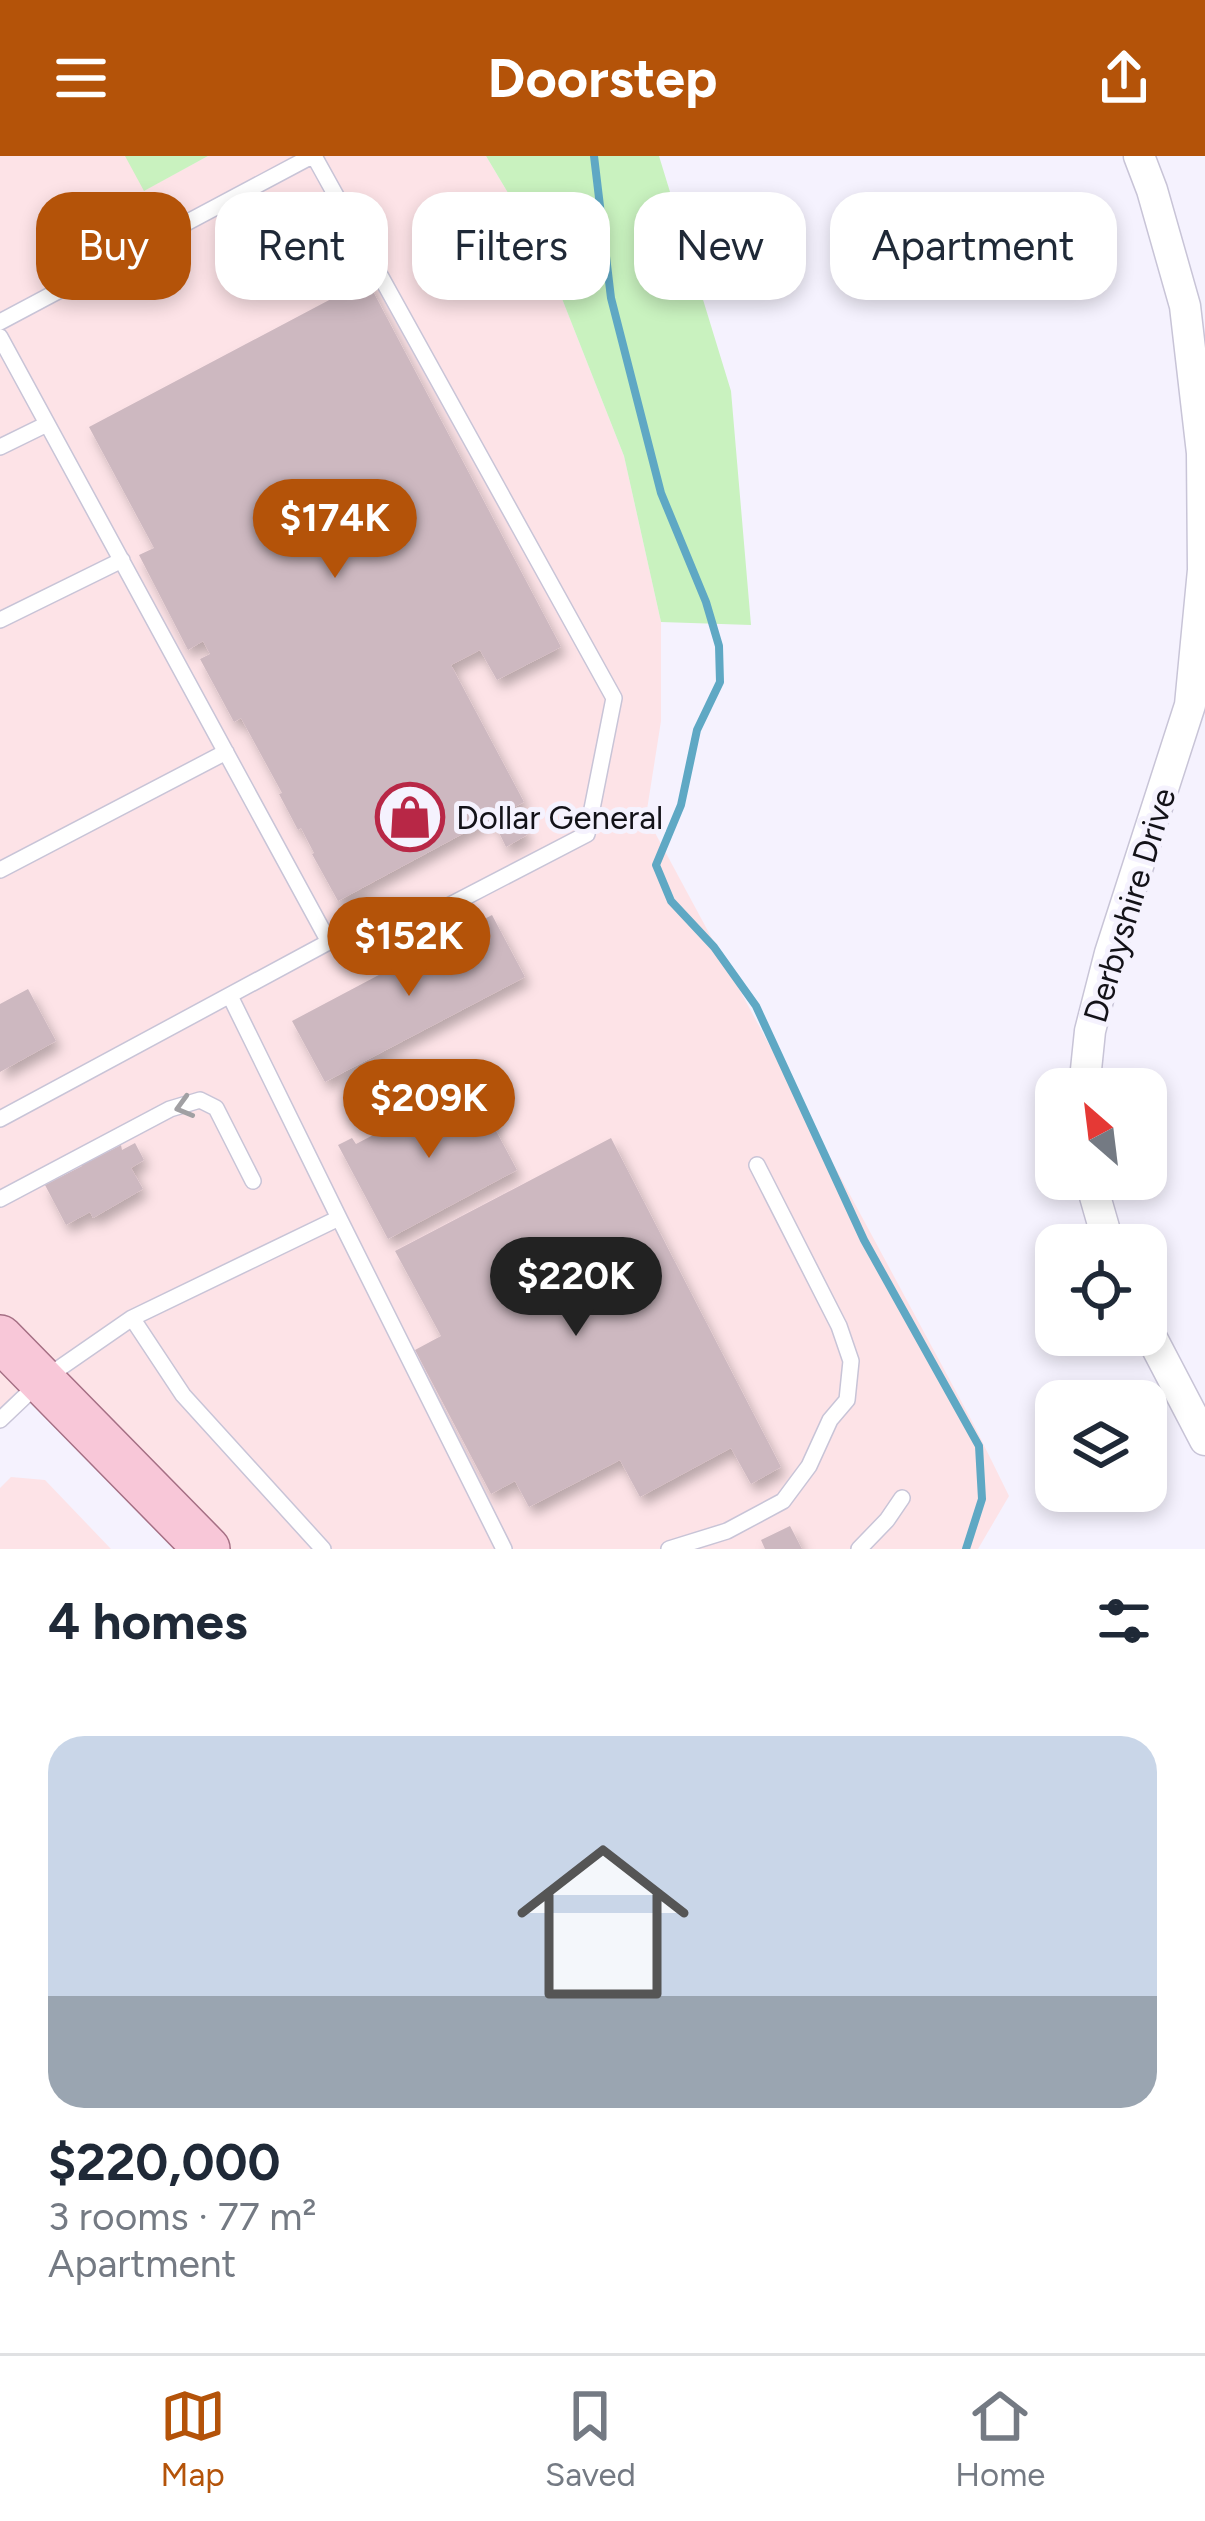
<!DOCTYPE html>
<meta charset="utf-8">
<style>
body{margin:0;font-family:Figtree,sans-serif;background:#f2f2f3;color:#1f2937;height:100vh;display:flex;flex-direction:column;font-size:45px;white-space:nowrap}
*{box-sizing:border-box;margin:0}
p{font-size:39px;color:#747a83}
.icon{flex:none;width:66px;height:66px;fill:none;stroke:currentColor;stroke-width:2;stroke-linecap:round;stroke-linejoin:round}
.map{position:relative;height:1393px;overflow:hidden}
.side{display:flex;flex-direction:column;background:#fff;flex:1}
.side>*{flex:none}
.hud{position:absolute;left:36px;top:36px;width:1134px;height:108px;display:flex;gap:24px}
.needle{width:78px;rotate:332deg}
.buttons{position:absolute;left:1035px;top:912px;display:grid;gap:24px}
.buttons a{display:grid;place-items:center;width:132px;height:132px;border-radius:24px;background:#fff;box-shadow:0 6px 18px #0003;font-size:60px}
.price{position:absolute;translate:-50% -102px;padding:0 27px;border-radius:42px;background:#b45309;color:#fff;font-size:39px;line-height:78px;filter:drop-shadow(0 3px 6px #0008)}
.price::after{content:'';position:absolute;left:50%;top:72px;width:36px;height:27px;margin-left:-18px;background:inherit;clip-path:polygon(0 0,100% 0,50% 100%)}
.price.active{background:#222;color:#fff}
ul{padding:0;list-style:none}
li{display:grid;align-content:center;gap:24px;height:636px;padding:0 48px}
li span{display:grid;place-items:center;height:372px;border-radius:36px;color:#555}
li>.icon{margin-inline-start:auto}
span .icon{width:216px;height:216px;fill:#fffc;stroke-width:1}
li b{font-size:51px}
h2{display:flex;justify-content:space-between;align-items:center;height:144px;padding:0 48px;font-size:51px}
.chip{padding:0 42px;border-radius:36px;background:#fff;box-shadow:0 6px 18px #0003;font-size:42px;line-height:108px}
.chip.active{background:#b45309;color:#fff}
header{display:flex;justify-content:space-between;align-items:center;height:156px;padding:0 48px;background:#b45309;color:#fff;font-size:54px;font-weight:700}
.tabs{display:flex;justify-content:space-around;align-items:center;height:168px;border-top:3px solid #e0e1e3;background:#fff;font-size:33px;color:#747a83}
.tabs a{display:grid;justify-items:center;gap:6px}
.tabs .active{color:#b45309}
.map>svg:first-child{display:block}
</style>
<header><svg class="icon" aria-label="menu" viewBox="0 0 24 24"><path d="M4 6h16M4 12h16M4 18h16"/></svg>Doorstep<svg class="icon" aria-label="share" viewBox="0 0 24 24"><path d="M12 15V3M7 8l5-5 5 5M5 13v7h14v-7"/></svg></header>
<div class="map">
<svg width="1205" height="1393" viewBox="0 0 1205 1393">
<defs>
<filter id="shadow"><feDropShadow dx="5" dy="8" stdDeviation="6" flood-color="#0004"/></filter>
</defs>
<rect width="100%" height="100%" fill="#f5f2fe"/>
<path fill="#fde3e7" d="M0,0H126L145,34L208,0H486L544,97L624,300L661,466V565L646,660L974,1269L1009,1340L978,1393H207L42,1225L0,1264Z
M11,1321L45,1324L111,1393H0V1332Z"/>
<path fill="#c9f2bf" d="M125,0H208L144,35Z
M486,0H659L731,235L751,469L661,466L624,300L544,97Z"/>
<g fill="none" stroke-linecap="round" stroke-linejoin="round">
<path stroke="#5fa8c4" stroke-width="8" d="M594,0L611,142L661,337L706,446L719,490L720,526L697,574L681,649L656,709L671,745L714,791L756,850L864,1084L979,1290L982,1343L966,1393"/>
</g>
<path fill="#cdb8c0" filter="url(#shadow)" d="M367,124L561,491L497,524L480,494L451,509L524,646L513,652L527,679L506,691L492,662L338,745L312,698L314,697L301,672L298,674L279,638L282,637L241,562L234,566L200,503L210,498L203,485L188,494L139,399L154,392L89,271Z
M492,759L525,821L325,926L292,865Z
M28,833L56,885L0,916V848Z
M471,928L517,1014L388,1083L338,989L352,982L356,988Z
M611,982L781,1311L751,1328L731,1292L640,1341L620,1304L529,1351L515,1325L491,1338L415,1194L441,1180L395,1095Z
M135,987L144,1004L131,1012L143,1033L93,1062L90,1056L66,1069L45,1029L82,1010L80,1005L88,1001L90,1005L121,989L122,994Z
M790,1370L802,1393H765L761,1384Z"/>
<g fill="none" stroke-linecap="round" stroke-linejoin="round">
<g stroke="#c8c4d7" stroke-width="18">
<path id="lane" d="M0,166L312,0
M0,181L329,786
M0,291L47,268
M0,464L122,404
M0,714L226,596
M0,963L349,775L404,773L587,678L614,542L314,0
M0,1043L170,953L200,944L216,952L253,1025
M339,1062L504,1393
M132,1162L183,1239L323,1393
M0,1264L41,1225L132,1162L339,1062L230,840
M669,1393L727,1375L783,1345L809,1310L830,1264L847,1244L851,1205L839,1170L757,1009
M859,1393L887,1364L902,1342"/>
</g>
<g stroke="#c8c4d7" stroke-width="33">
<path id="street" d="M1084,933L1090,875L1110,797L1190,549L1203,414L1202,297L1185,150L1152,34L1139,0
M1090,1023L1109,1089
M1146,1171L1205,1284"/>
</g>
<g stroke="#a56f84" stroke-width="48">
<path id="primary" d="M0,1182L207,1393"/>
</g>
<use href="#lane" stroke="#fff" stroke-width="15"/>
<use href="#street" stroke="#fff" stroke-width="30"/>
<use href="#primary" stroke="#f8c7d8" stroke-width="45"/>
</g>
<defs><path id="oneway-chevron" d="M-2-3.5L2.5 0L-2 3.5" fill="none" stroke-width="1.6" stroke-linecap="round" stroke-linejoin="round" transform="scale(3)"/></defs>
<use stroke="#a1a0a3" href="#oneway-chevron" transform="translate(184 951) rotate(164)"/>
<defs>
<g id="shop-ring" transform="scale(3.45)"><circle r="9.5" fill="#f5f2fe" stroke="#b82746" stroke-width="1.5"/><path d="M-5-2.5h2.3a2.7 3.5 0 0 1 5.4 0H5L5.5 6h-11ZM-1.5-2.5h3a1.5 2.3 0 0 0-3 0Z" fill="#b82746"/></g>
</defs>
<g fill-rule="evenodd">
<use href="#shop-ring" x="410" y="661"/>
</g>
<g text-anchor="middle" stroke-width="10" stroke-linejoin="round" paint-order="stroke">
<g font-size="33" fill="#131218" stroke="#f5f2fe" text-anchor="start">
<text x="456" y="673">Dollar General</text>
</g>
<g font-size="33" fill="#131218" stroke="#f5f2fe">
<text transform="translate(1129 749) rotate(-73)" y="12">Derbyshire Drive</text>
</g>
</g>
</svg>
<div class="buttons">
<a><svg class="needle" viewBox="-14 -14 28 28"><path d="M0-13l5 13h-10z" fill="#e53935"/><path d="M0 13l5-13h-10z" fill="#747a83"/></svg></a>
<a><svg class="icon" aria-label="locate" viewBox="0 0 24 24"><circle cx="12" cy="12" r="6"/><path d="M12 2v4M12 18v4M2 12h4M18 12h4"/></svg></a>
<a><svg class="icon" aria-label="layers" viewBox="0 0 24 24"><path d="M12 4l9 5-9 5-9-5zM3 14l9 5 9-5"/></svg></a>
</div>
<b class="price" style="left:335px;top:425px">$174K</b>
<b class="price" style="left:409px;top:843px">$152K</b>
<b class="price" style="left:429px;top:1005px">$209K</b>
<b class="price active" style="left:576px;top:1183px">$220K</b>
<div class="hud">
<a class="chip active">Buy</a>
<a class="chip">Rent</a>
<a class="chip">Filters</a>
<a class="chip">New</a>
<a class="chip">Apartment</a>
</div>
</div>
<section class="side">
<h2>4 homes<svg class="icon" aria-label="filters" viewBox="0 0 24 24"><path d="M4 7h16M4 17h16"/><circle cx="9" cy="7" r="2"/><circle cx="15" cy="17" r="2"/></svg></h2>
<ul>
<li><span style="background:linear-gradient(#c9d6e8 70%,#9aa5b1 0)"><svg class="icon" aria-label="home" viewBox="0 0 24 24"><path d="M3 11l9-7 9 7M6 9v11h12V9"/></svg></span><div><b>$220,000</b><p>3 rooms · 77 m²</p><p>Apartment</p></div></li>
</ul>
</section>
<nav class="tabs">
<a class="active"><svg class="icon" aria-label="map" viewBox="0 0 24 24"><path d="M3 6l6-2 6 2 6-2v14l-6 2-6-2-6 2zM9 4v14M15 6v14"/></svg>Map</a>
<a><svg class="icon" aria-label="saved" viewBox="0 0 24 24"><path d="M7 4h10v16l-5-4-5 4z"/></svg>Saved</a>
<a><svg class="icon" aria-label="home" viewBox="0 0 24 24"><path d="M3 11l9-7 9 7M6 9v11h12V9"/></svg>Home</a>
</nav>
